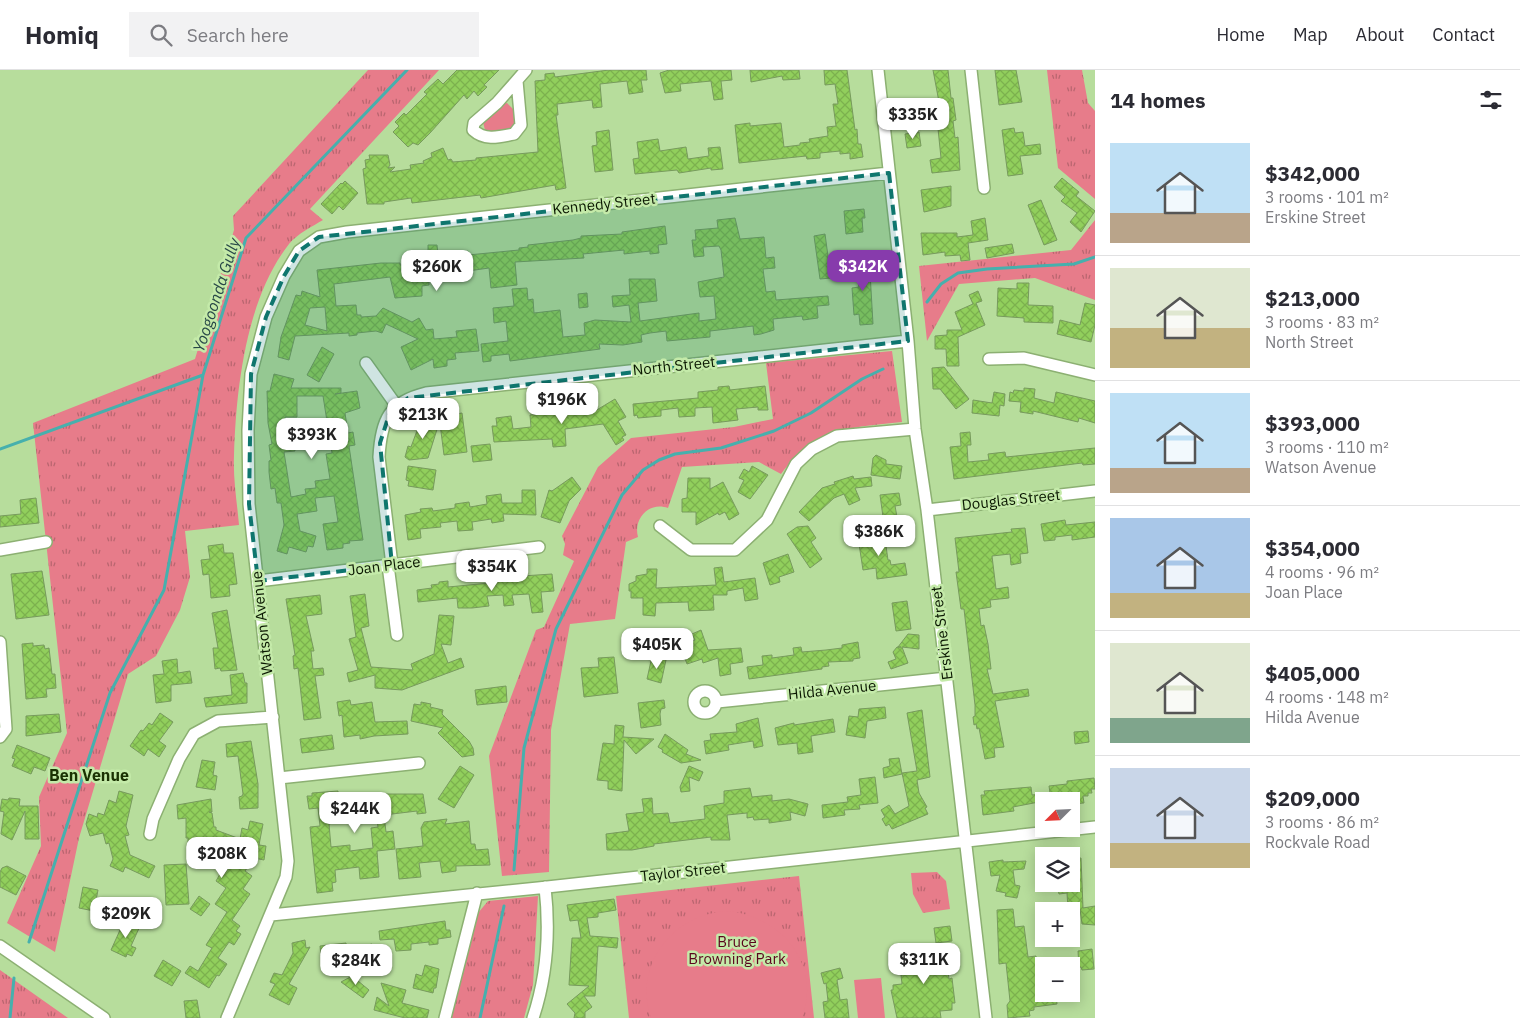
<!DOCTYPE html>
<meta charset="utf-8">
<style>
body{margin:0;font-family:"IBM Plex Sans",sans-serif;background:#f2f2f3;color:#2b2b33;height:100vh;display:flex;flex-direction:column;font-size:19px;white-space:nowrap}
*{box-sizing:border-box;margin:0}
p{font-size:16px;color:#7c7c81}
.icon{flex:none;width:28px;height:28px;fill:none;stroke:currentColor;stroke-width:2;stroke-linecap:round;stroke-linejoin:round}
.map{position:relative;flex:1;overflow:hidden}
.panel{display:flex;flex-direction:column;background:#fff;width:425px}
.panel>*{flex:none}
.needle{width:32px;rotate:246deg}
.fabs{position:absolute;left:1035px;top:722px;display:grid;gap:10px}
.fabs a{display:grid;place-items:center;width:45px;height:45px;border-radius:0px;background:#fff;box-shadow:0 2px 12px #0003;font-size:25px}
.price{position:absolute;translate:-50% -42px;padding:0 11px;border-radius:10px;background:#fff;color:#222;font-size:16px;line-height:32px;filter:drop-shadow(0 1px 2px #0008)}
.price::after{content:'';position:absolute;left:50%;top:30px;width:15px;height:11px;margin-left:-8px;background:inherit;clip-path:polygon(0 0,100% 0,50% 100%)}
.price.on{background:#873bac;color:#fff}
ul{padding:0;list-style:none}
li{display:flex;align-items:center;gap:15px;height:125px;padding:0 15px}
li+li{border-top:1px solid #e1e1e2}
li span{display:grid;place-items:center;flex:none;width:140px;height:100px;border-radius:0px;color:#555}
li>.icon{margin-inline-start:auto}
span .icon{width:60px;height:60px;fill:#fffc;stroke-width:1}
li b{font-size:21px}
h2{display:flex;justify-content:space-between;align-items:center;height:60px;padding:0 15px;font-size:21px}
header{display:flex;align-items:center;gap:30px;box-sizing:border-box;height:70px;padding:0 25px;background:#fff;border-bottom:1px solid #e1e1e2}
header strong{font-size:24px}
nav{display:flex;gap:28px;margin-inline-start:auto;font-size:18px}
.search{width:350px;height:45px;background:#f2f2f3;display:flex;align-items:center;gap:12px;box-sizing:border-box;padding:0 18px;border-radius:0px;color:#7c7c81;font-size:19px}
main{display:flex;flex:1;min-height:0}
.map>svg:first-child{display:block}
</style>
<header>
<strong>Homiq</strong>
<div class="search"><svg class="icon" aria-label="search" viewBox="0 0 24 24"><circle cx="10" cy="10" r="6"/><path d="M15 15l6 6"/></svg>Search here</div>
<nav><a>Home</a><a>Map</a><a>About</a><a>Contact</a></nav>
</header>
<main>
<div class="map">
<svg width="1095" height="948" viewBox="0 0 1095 948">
<defs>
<pattern id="grass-tufts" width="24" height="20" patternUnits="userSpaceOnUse" patternTransform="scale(1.25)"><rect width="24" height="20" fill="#e77c8a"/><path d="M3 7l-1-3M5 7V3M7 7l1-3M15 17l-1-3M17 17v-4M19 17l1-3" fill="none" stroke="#b9656f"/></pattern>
<pattern id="building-cross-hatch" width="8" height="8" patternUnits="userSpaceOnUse" patternTransform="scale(1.25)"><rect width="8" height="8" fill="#91cf5c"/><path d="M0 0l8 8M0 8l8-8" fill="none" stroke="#7cb14e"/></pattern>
</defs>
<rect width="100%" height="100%" fill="#b7dd9c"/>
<path fill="url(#grass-tufts)" d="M368,0H439L310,139L323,150C313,156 297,164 289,174C246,229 236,318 234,386C233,409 237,432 239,455L185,461L190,507L180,540L156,586L128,604L79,768L55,882L7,853L41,776L39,727L67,663L33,353L195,289L234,160L233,146Z
M1047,0H1082L1088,33L1095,41V129L1058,98Z
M1095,150V230L1035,208L959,214L927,271L919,196L1071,180Z
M892,281L902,352C848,358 817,357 781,404L759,392L682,397L668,438C649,431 633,449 638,467L626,472L615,549L570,554L551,660L549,802L502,806L489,686L536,560L544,557L574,491L563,485L565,474L562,466L598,397L631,368L734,357L773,349L766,293Z
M937,802L946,811L950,839L923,843L913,824L911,803Z
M799,806L814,948H629L616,826Z
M538,826L533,915L524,948H450L478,843L488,831Z
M0,900L68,948H0Z"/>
<path fill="#e77c8a" d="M507,33L517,43L514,59L497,65L485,60L483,52L500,34Z
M726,841C780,845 822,893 802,948H651C633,895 672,845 726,841Z
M881,908L885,948H858L854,910Z"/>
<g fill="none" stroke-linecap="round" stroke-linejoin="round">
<path stroke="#46b0ad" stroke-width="3" d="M927,232L941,214L958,203L987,199L1074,194L1095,187
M0,379L203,305L246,168L407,0
M514,800L524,678L556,559L622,425L643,400L659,390L675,384L721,378L774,361L811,343L862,309L883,299
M29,872L110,623L164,520L203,305
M10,948L14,908
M480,948L504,836"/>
</g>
<path fill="url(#building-cross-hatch)" stroke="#779a5d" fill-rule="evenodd" d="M457,0H499L484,15L487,17L478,26L474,21L467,29L464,25L430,63L418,75L413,73L408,77L393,62L399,56L395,52L404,43L406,45L427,24L424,22L438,9L443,14Z
M609,0H646L647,10H641L643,22L629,24L627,11L600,14L602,37L593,38L592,30L557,34L558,45H556L566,118L556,120L555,115L481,128L480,125L412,133L411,128L384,132V134H367L363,99L366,98L365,90L370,89L369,85H388L390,95L388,98L395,97L390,102L411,99L410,95L424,93L423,91L432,87L431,83L443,78L448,90L451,89L453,92L476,90V88L538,82L535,11L545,10V4L554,3L555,7Z
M669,0H731L732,10L721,11L723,29L714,30L711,11L680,14L681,21L665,23L660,3Z
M750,0H799L800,9L783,10L782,6L751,12Z
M824,0H847L855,60L857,59L858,74H861L863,87L850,89V83L840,84V81L820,83V88L807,89L806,86L739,93L735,55L750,53V56L781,53L784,77L800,75V73L810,72L809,69L828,66L827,57L836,56L833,34H838L835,14L825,15Z
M933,0H948L951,28H953L956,50L953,51L955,68L958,67L960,100L932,103L930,90L941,88L937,49L942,48Z
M995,0H1016L1022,32L999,35Z
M1014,58L1015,63L1023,62L1025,76L1040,74L1041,84L1020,86L1023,104L1008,106L1002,60Z
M609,60L613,100L595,102L592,76L597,75L596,62Z
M919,62L921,76L907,78L905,64Z
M658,69L660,81L686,77L688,89L709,86L708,78L720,77L723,99L711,100V98L679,103L677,100L635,104L633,89L639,88L637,72Z
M1062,108L1079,122L1076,126L1095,141L1081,162L1070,152L1077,143L1061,131L1065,127L1054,117Z
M345,111L358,123L343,140L339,136L332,144L321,134L341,113L342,114Z
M951,116V136L924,142L921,120Z
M1041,130L1057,170L1044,175L1028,135Z
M864,139L865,148H862L863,162L846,164L844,141Z
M735,148L740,169L764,167L766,188L774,187L775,198L763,199L766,222L775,221L776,230L828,226L829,235L817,236L818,248L803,250L802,246L773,249L774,260L761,264L754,265L753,256L710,261V267L667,271L666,261L650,263L641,265L642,272L623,275L599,274L600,279L510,291L509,284L491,286V291L483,292L481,274L508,271L506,251L494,253L493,238L514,236L512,219L527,218L528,230L533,229L534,243L560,240L563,267L585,265L584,253L595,250L631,252L629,235L613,237L612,226L630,225L629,209H655L657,231L638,233L640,251L699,243V251L716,249L714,226L700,227L698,212L724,207L721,180L719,176L703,177L704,186L694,187L692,170H696L695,160L718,158L717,150Z
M985,148L988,170L968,173L970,190L961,191L960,185L945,186V182L923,185L921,163H957V167L973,165L971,151Z
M665,156L667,174L658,175L659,183L650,184V181L624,184V180L583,184L584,188L515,192L517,215L491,218L489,198L461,202L460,198L428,201L429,215L422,216V226L395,228L390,207L334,214L336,236L356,235L357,245H361V247L376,246L383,238L412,252L419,248L426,260L433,259L434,269L457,267L456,261L476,259L479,281L455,283L456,289L447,290V296L434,298L433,289L411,300L401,277L418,269L386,254L382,263L376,261L357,263V265L349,266V263L295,266L289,290L278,287L281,267L296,225L301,226L302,221L320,227L317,200L381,193H400V195L423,193L422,184L428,183V175H437L438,184L468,181V185L519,180V178L528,177V175L573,170L581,168V166L622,164V162ZM325,237L327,261L305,255L310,238Z
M825,164L831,208L820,209L814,166Z
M1012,174L1014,183L987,188L985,178Z
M869,185L873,254L860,255L859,244L854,245L852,218L859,217L856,187Z
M1017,213H1029L1028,235L1053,236V253L1024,252V248L997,246L998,218L1017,219Z
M978,221L982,231L976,233L985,255L958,267L959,296H947L946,279H935V266L947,265V260H962L955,242L973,234L969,225Z
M587,223L588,237L579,238L578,224Z
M1085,233L1095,235V255L1091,272L1057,264L1060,250L1080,255Z
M322,277L334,284L319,312L307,305Z
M944,297L969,329L956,339L940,319H933L932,298Z
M274,304L294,309L291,318H341V323L335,324L357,321L360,338L345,343L348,363L353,362L355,375L349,376L363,470L349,471L350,473L343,474V478L327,480L323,454L338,452L334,426L315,428L317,441L297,444L300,461L316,466L313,477L308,476L306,482L289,477L287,484L277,481L284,455L281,433H277L275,418L271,419L269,402V391L271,390L269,375L272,374L268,353L267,321H270ZM297,326H323L332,383L326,384L330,409L315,411L316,418L305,419L306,424L291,427L284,382L295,381L293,371L288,372L285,347H297Z
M729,316L730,320L765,316L768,340H758V337L736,339L738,350L713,353L712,337L695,338V346L679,347L678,338L661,340V346L638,348L637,345L634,346L633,334L698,328V322L718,320V317Z
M1024,318L1035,319L1034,328L1054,333L1056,322L1095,331V353L1079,348L1078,352L1033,341V344L1020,342L1021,332L1009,331L1010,322L1013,323L1014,320L1024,321Z
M994,322L1005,324L1004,336L1000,335L999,346L972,343L973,330L992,333Z
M615,329L626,347L618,351L626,365L622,367L624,370L616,375L603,354L565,359L566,376L553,377L552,369L494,372L492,356H497L496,348L511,346L513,359L531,357L530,345L566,341V337L589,334L590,344Z
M462,343L467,382L444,385L440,354L452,358L451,345Z
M422,347L439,353L428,388L409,390L405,387L408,376L411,377Z
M970,362L971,375H967L968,392L989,390L988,384L1005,382L1006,387L1095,378V394L1083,395L1082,393L954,409L950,377L961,376L960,363Z
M490,374L492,390L473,392L471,376Z
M876,385L886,390V394L902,396L900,409L871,405L873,388Z
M408,396L436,400L433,420L408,416L409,411L406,410Z
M752,396L768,405L750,429L738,422L744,410L739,408L744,399L749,402Z
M853,406L854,409L871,407L872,416L855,418L860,430L849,435L844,424L834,428L809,451L799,442L822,418L835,414L834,412Z
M572,407L581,419L569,431L560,453L541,447L549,420L552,421Z
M688,408H710V419L723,412L739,444L729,450L725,442L719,445L718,443L696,455V442H682V429L687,428Z
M522,420H535L536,445L503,444L504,451L492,453L491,449L472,452L473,460L458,461L457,451L440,453L441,457L420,459L421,468L408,470L405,445L421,442L420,439L432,438L433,441L455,438V434L469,432L470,437L487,434L486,426L501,424L502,433H522Z
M899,423L901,435L895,436L898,452L884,454L880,425Z
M36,428L39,453L0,457V446L21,444L20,430Z
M1065,450L1066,455L1095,452V467L1072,470V465L1055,467V470L1044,471L1041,454Z
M808,456L816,468L811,472L822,489L810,498L787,464L797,457Z
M1025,458L1028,483L1020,484L1021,493L1011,495L1010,484L992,486L996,519L1008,517L1009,528L990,530L991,537L979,539L981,556L984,555L988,574L991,599H987L993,624L1028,619L1029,626L995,631L1004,677L994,678L995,687L985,689L979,658L977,659L976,654L974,655L973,647L975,646V635L964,539H961L956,502H959L955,468L1012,462L1011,459Z
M884,462L888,490H890L891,495L905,493L907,505L877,509L876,498L863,500L859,474H862L861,465Z
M223,474L224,483H233L237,514L229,515L230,526L211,528L209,504L203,505L201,490L210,489L208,476Z
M788,484L794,502L779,507L780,512L770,515L763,493Z
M722,497L724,512L755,508L758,529L745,531L743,518L727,521V525H713L714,540L689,541L688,532L656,533L655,546L643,545V528H631V521H629V514L636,511V506L647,504V499H657L656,518L716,515L714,498Z
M42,501L49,545L16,549L11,504Z
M552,504L554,521L541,522L543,542L532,543L529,524L512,525L514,535L504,536L503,525L487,526L489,536L472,538H458L457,528L418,532L417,520L432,518L431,515L439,514V512L448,511V517L490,513L508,510L507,507Z
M365,524L369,556L361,558L371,597L413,600L411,594L434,584L439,545L454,546L451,575L441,574L448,593L461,588L464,597L402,620L375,618V605L349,612L347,603L358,600L349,569L356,567L350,526Z
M320,525L322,544L306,546L314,581H311L313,599L323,598L324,605L315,606L321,648L304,650L298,598L294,599L293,586L295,585L286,529Z
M907,531L911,559L896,561L892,533Z
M227,540L237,600L221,601L220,598L215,599L213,578H218L212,543Z
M701,560L708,580L741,578L743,592L730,594L731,604L720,606L718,588L703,593L702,589L687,594L683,583L693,579L690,572L695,570L692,564Z
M908,564L919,565V579L902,577L908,593L891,599L888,592L896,589L893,582L897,577H901H898Z
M858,572L860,588L853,589V591L828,592L829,596L822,597V599L749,609L747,597L763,595L762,586L772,585V588L794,585L793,578L801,577L802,582L826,580L842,578V575Z
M33,573V576L44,575L45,579L49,578L52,604H55L56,618L46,619L47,627L26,629L22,574Z
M614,587L618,623L584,627L581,598L599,597L598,588Z
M655,587L666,590L661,613L647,609L651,591H654Z
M177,589L178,603L190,601L192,613L171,615V631L156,633L153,605L164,604L162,591Z
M243,603L245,613H247V633L206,637L204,628L232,625L230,605Z
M506,616L507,632L477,635L475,620Z
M350,630L351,635L372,632L375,652L407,651L408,664L374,666L360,669V665L344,667L342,645L339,646L337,632Z
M664,630L665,638L661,639L660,644L661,655L641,658L638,633Z
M421,632L431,634L430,637L443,640L442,644L469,671L473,678L474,685L462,687L438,663L443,658L411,651L414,634L421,635Z
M885,637L886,648L867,651L865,668L846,665L849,646L858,647L859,639Z
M922,640L930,707L917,710L919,723L927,737L925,738L928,744L892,759L889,754L886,756L882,749L885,747L881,740L889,735L895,744L909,736L902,703L917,701L907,643Z
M160,643L173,652L159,671L166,676L159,687L148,679L144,686L130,676L141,660L143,661L149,653L152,655Z
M59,644L61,662L26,666V646Z
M758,648L763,676L754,678L753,671L728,675L729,680L706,684L704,671L711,670L710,664L737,662L736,654Z
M833,649L835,662L811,666L813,682L798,684L797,673L778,675L775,658L794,653V655Z
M615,655L624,656L623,667L654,669L636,684L624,670L622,721L608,719V711L597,710L603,673L614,674Z
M1088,661L1089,672L1075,674L1074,662Z
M665,664L688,680L686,684L701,690L681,693L662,682L663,680L658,677Z
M332,665L334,679L302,683L300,669Z
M251,671L258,714V738L240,739L239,727L242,726L243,724L238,686L227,687L226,674Z
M17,675L50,688L45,701L34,697L31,704L12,696L15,689L12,688Z
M899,688L902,704L884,708L883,698L890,696L889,689Z
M202,690L215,692L213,705L217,706L215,720L196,717Z
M460,696L474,705L454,738L438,729Z
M689,696L703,702L699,711L689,707L690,721L681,722L680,717Z
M875,707L878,733L859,735L860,739L844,740L845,745L823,748L822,735L848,732L847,727L861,725L859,709Z
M1094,708L1095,719H1091L1092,723H1088V726H1083L1084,733L1072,734V731H1044L1013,737L1014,741L983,745L981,725H985L984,721L1031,717L1032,725L1050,723L1049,716L1067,714V711Z
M750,718L752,727L772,725V731L789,729L808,734L805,746L790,742L791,750L769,753V749L754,750L753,747L747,748V743L727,745L730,770H711V767L654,774V776L632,780H607L606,764L629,761L626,744L644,742L642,729L652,728L653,744L668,743L670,753L705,749L704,736L724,733V721Z
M119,721L133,725L126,756L129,765L125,766L130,785L155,796L149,808L125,797L123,802L110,796L113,789L109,773L106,774L103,763L90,766L86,754L89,744L97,747L98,743L104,745L109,730L116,733Z
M338,721V724L347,723L348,737L332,738L333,753L329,754L331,777L350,775V781L373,778L371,758L378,757L376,742L354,744L352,729L385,724H423L426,743L417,744V741L384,745L386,762L393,761L395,779L377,781L379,807L360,809L359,797L335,800L336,812L332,813L333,821L317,823L310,757L320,756L318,738L309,739L307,726H312V723Z
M9,728L20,729L19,736H38L39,769H25V741L12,770L1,764L4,742L0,741L2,729L8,730Z
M211,729L212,742H209L212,743L214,757H216V760L240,769L242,758L248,760L250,751L263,754L259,775L266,776L264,790L254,788L245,801L252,806L243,819L250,824L232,850L240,856L236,861L241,864L234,875L229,872L218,888L227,894L219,906L217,905L209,918L185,903L190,896L198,901L212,878L206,875L227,842L215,834L226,818L216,811L220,804L223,806L236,787L222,777L227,770L202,769L201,783L190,782V774H188V768H186V748L178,749L177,735Z
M447,749L445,754L469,751L471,774H475L476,780L488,779L490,795L456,796V801L442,803L440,791L419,793L421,807L399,809L396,779L423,776L421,758L424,752Z
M1081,788L1083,838L1095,836V855L1082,854L1080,839L1068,840L1067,823L1059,824L1057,814H1071V789Z
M1003,790V792L1026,791L1024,799L1013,800L1015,815L1020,816L1017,828L1005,826L1006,823L996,821L1000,805L991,806L989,792Z
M186,794L189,834L166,835L164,795Z
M7,796L26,806L16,825L0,817V802L2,798Z
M83,817L98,820L94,841L79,838Z
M199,826L210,834L201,846L190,839Z
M614,829L616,840L598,843V847L587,848L590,866L618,868L617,878L598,876L595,926H584L592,937L585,942V948H574L575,943L567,934L589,916L569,915L572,868H581L578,850L570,851L567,835Z
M1013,839L1015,857L1024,856L1028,887L1036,886L1041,924H1056L1057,934L1034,937V940L1029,941L1030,946L1008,948L1007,935L1010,931L1006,893L999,894L997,840Z
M125,849L140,856L131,876L136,878L132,886L127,884L126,887L111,880Z
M445,851L446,860H450L451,867L438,869V874L429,875V872L411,874V880L396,881L394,869L380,870L379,861Z
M950,856L952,871L936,873L934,858Z
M305,870L306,878L310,877L289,914L297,918L289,935L269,925L275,914L270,912L274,903L282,905L293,883L292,873Z
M346,873L347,883L363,881V876L372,874L374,894L353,897L352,890L336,892L335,884L321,886L320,876Z
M941,875L944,903L948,902L949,909L952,908L955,933H952V940L940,941L941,948H897L891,920H893V915L902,914L901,905L908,904L904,879Z
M1092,879L1094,899L1082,900L1081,897H1079L1078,881Z
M163,890L181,901L172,916L154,906Z
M425,895L439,899L436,918H434L433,923L413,918L416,904L422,906Z
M840,898L843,908L837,910L840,930L847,929L849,948H825L823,932L828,931L826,913L824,914L821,903Z
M352,906L369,920L363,928L341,912Z
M381,913L406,920L402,933L429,940L427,948H405L374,940L377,927L389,936Z
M197,930L200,948H186L184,931Z"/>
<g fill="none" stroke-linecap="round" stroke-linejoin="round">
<g stroke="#8cb072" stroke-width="14">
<path id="minor" d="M878,0L908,271L915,359L927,440L986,948
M971,0L984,118
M517,11L521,55L514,64C499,67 485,71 473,60L474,53L497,33L526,0
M989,289L1024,288L1095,305
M366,293L396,335
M927,440L1095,421
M660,456L691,480H735L767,450L796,394L812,379L837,366L915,359
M0,480L46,472
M388,495L397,565
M392,495L379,387C381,350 389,332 426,323L908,271
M258,511L539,477
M0,572L6,659L0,667
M694 632a11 11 0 1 1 22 0a11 11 0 1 1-22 0Z
M717,632L947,608
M279,708L419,693
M150,764L153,749L179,689L194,664L218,651L273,647
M271,845L538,818L1095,757
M0,876L104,948
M227,948L286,807L288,791L249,434L248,360L251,304L266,247L284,206L299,181L319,167L347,162L889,103
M445,948L477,823
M533,948C547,906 550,861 545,817"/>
</g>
<use href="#minor" stroke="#fff" stroke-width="11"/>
</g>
<path fill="#0f766e" fill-opacity="0.2" stroke="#0f766e" stroke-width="4" stroke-dasharray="10 6" stroke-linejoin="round" d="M889,103L908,271L408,328L389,345L380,373L392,495L258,511L249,434L251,304L266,247L284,206L299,181L319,167Z"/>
<g text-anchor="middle" stroke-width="5" stroke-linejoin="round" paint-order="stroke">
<g font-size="15" fill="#0b1802" stroke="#c4eaa9">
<text transform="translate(604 134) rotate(-6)" y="5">Kennedy Street</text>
<text transform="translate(674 296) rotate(-6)" y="5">North Street</text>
<text transform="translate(1011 430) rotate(-6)" y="5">Douglas Street</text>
<text transform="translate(384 496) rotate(-7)" y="5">Joan Place</text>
<text transform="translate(262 553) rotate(-96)" y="5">Watson Avenue</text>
<text transform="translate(942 563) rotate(-97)" y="5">Erskine Street</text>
<text transform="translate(832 620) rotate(-6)" y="5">Hilda Avenue</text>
<text transform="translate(683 802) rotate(-6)" y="5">Taylor Street</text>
</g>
<g font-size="15" fill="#5a051e" stroke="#c4eaa9">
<text x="737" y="877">Bruce<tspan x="737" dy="17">Browning Park</tspan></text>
</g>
<g font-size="16" font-style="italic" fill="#294948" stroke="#c4eaa9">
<text transform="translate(216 225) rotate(-72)" y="6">Yoogoonda Gully</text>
</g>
<g font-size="16" font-weight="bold" fill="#1b3203" stroke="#c4eaa9">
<text x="89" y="711">Ben Venue</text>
</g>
</g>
</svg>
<div class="fabs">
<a><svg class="needle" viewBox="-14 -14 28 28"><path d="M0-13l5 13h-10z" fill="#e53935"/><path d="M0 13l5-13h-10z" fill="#7c7c81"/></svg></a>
<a><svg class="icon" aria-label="layers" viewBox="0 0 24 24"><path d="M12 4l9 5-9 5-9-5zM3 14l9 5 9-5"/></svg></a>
<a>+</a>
<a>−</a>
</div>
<b class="price" style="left:913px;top:70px">$335K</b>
<b class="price" style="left:437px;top:222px">$260K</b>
<b class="price on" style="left:863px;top:222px">$342K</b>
<b class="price" style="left:562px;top:355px">$196K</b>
<b class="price" style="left:423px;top:370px">$213K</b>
<b class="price" style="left:312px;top:390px">$393K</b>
<b class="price" style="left:879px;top:487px">$386K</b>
<b class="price" style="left:492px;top:522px">$354K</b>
<b class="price" style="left:657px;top:600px">$405K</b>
<b class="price" style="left:355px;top:764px">$244K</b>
<b class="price" style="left:222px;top:809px">$208K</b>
<b class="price" style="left:126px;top:869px">$209K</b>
<b class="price" style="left:924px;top:915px">$311K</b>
<b class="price" style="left:356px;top:916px">$284K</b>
</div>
<section class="panel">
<h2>14 homes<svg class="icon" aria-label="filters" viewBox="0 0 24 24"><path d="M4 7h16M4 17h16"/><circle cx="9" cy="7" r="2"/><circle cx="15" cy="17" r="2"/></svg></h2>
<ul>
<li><span style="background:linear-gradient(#bfe0f5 70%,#b9a48a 0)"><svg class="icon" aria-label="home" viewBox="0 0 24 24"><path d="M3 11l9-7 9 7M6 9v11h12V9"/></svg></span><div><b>$342,000</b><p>3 rooms · 101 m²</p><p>Erskine Street</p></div></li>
<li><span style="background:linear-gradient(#dfe7d0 60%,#c2b280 0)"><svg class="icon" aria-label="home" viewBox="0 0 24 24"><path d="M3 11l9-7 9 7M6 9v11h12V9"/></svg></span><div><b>$213,000</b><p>3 rooms · 83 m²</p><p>North Street</p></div></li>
<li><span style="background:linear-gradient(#bfe0f5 75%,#b9a48a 0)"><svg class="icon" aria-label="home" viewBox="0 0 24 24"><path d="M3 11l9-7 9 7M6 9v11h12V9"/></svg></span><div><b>$393,000</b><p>3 rooms · 110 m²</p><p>Watson Avenue</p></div></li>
<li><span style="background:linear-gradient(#a9c7e8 75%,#c2b280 0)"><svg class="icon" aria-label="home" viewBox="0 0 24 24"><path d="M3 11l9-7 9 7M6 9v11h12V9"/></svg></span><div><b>$354,000</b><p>4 rooms · 96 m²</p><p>Joan Place</p></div></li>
<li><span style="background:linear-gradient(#dfe7d0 75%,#7fa58c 0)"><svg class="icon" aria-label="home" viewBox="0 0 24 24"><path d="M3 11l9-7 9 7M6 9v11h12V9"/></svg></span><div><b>$405,000</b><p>4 rooms · 148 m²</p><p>Hilda Avenue</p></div></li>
<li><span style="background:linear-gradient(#c9d6e8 75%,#c2b280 0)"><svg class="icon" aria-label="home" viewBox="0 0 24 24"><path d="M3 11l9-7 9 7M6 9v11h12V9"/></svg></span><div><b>$209,000</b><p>3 rooms · 86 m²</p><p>Rockvale Road</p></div></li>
</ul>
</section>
</main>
